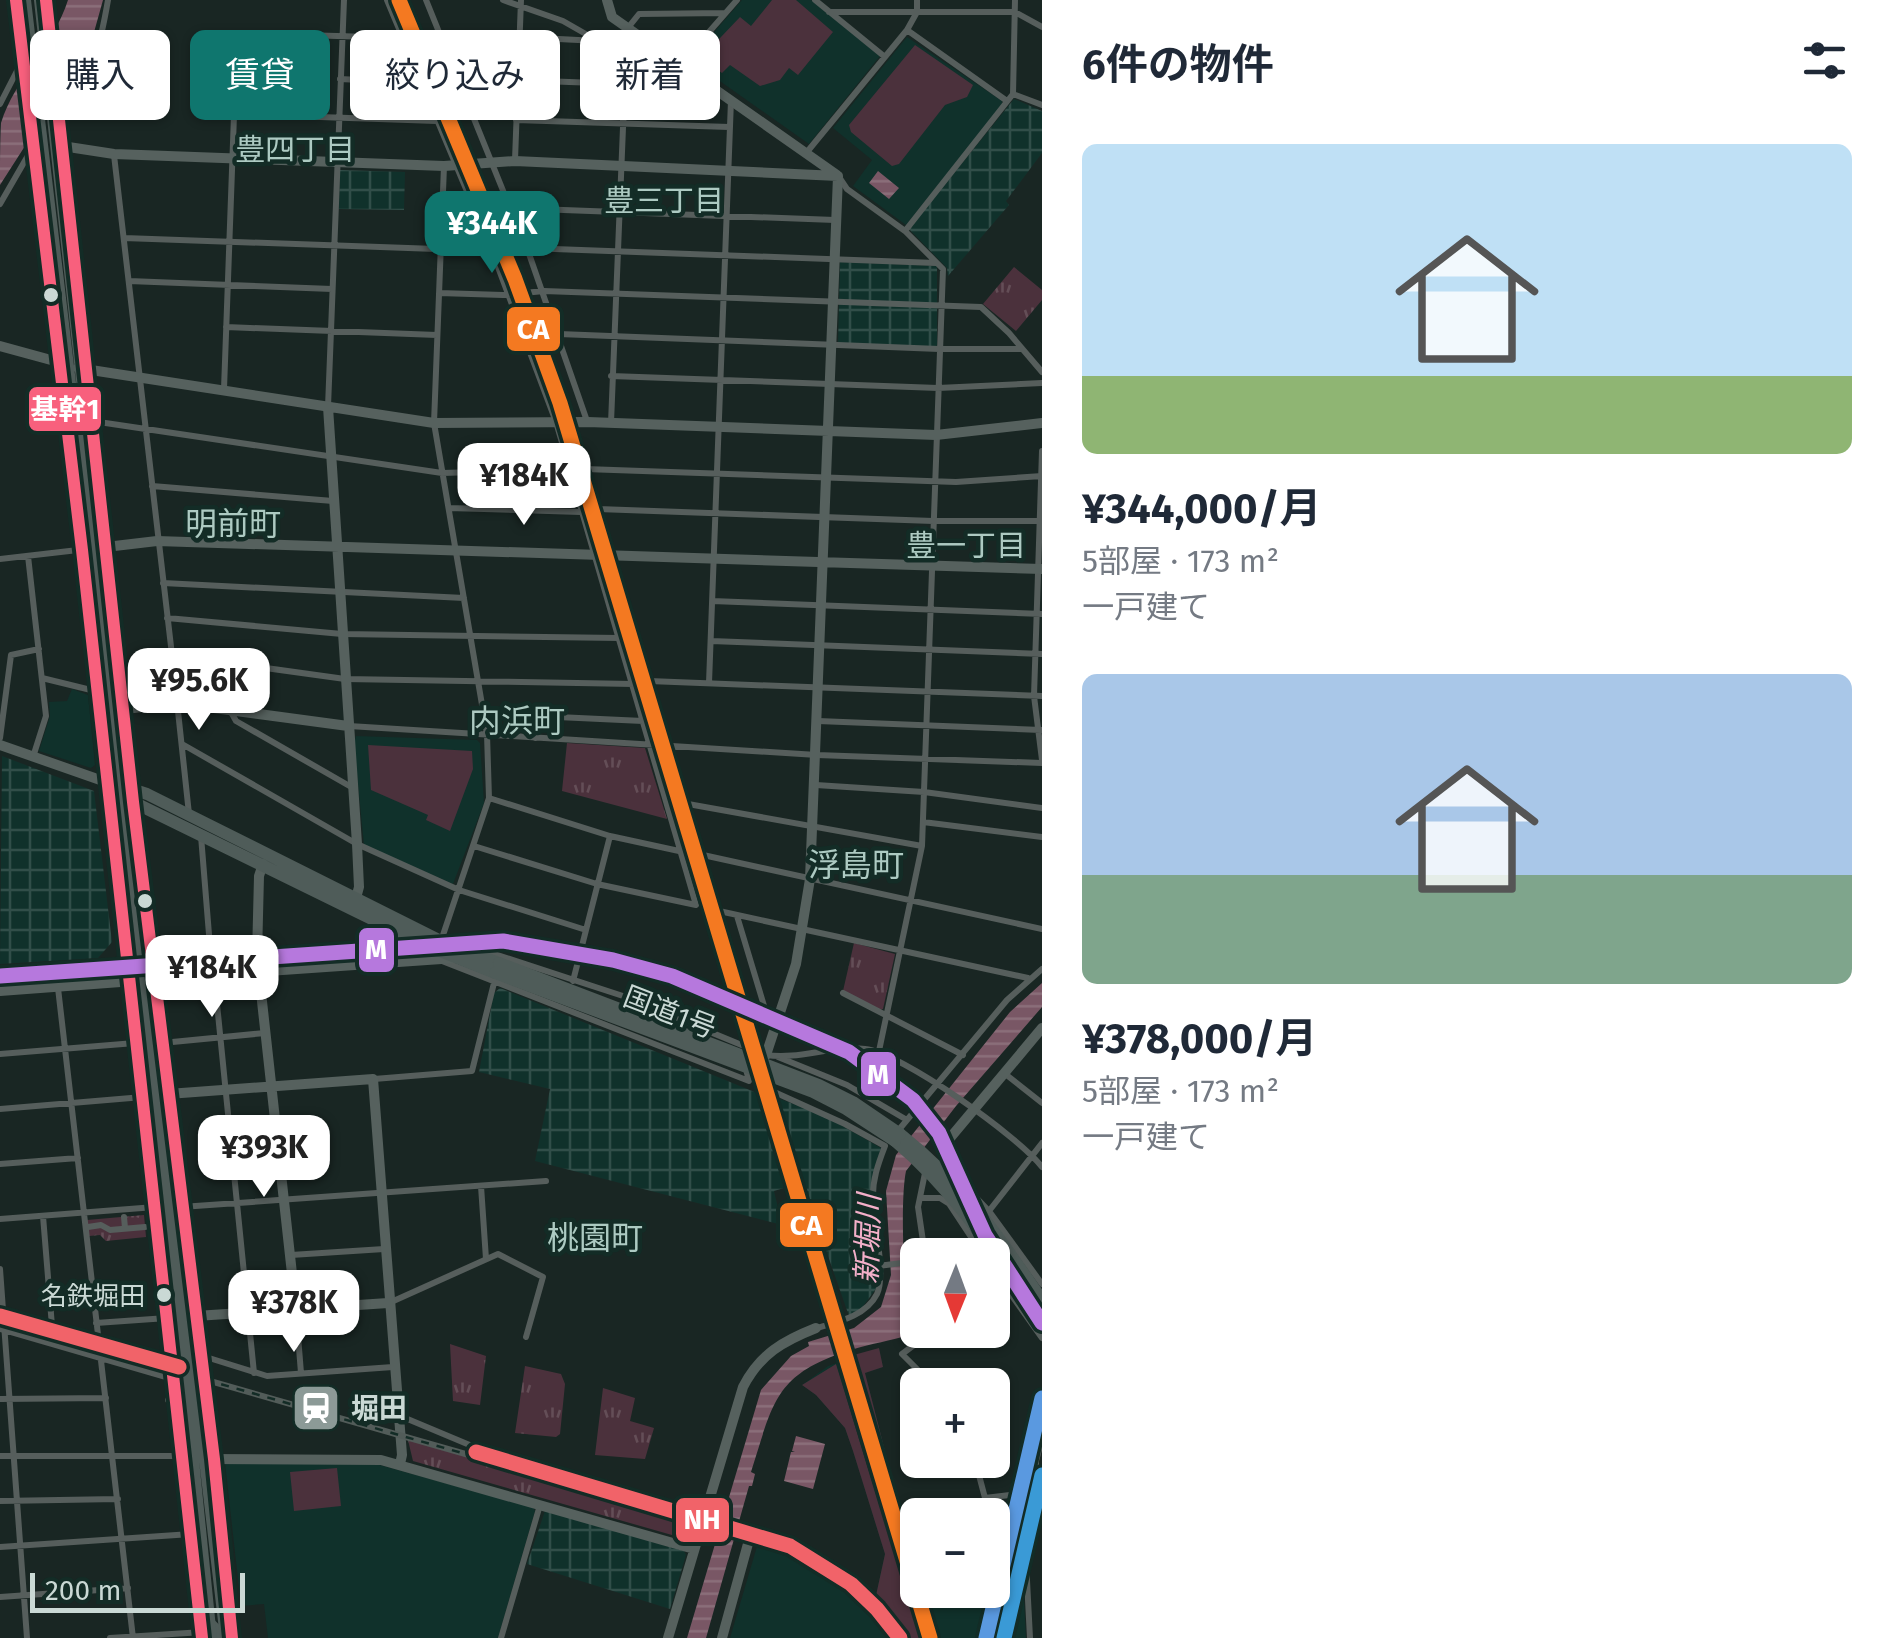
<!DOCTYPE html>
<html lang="ja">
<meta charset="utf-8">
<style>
body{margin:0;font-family:"Fira Sans","Noto Sans JP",sans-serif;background:#f6f6f7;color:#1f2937;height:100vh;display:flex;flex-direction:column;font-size:38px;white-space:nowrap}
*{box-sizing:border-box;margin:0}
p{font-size:32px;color:#747a83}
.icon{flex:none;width:55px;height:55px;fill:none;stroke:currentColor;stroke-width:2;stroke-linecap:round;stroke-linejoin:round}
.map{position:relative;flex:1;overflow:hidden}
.sheet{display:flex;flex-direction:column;background:#fff;width:850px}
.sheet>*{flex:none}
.banner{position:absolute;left:30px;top:30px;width:860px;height:90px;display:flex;gap:20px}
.needle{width:65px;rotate:181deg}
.fabs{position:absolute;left:900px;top:1238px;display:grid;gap:20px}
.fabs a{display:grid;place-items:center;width:110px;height:110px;border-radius:15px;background:#fff;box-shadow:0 2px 8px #0004;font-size:50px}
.scale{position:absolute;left:30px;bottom:25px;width:215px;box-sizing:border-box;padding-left:10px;border:5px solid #cad9d5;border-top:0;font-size:28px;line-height:35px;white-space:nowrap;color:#cad9d5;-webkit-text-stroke:8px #132c26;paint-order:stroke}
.price{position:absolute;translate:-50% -85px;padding:0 22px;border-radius:20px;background:#fff;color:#222;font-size:32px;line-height:65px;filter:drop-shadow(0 2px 5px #0008)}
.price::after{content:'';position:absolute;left:50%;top:60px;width:30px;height:22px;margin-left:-15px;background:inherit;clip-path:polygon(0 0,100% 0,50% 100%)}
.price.selected{background:#0f766e;color:#fff}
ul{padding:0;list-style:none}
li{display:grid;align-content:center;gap:20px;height:530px;padding:0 40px}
li span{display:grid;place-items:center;height:310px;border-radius:15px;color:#555}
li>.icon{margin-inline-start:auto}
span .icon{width:180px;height:180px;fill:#fffc;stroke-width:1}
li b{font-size:42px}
h2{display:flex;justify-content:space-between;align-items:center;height:120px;padding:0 40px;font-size:42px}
.chip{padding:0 35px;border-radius:15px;background:#fff;box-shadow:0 2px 8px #0004;font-size:35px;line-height:90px}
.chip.selected{background:#0f766e;color:#fff}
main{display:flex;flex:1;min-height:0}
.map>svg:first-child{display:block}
</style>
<main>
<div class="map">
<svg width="1042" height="1638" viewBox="0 0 1042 1638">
<defs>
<pattern id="industrial-grid" width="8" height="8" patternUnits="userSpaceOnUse" patternTransform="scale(2.5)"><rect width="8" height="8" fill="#10312b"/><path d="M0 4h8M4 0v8" fill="none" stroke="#314e49"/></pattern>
<pattern id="park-tufts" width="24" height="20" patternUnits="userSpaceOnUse" patternTransform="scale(2.5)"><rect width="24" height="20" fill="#4b313c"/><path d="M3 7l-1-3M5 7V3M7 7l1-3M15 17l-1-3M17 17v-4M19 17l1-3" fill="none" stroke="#644e57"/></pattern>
<pattern id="water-rules" width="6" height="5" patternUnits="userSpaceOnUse" patternTransform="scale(2.5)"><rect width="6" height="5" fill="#795765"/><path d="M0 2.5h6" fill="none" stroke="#8b6f7a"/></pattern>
</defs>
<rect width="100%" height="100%" fill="#192623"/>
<path fill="#10312b" d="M742,0H811L880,56L809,144L690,60Z
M907,37L1002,101V105L906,225L853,186L872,160L833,128Z
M72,689L88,695L95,765L91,768L39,751L50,716L49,702L67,701Z
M356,736L477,740L480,743L484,803L453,884L364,845L354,743Z
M879,1348L883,1367L865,1373L917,1573L918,1590H922L927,1606L969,1590H992L993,1580L1012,1574L1016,1560L1022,1561L1026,1638H730L758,1543L752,1532L758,1530L788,1539L815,1553L875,1599L885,1554L853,1451L845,1428L816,1395L802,1385L828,1366Z
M225,1463L376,1464L533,1507L535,1511L498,1638H268L264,1604L241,1606Z"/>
<path fill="url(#industrial-grid)" d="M1014,99L1042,111V153L1006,201L1009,205L948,276L947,268L909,229Z
M340,170L405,172L404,210L339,209Z
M840,262L937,266V345L935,348L838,344Z
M2,756L94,791L112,942L98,958L0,964Z
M500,988L757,1093L784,1188L774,1191L782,1225L535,1161L550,1089L479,1072L494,993Z
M772,1096L823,1115L881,1148L870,1194L878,1286L861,1309L849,1316Z
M545,1511L684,1551L686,1555L670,1609L527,1564Z"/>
<path fill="#4b313c" d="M772,0H796L833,32L798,75L789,68L780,80L760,86L730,65L722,73L701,58L740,17L751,26Z
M915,45L973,85L967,97L945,105L899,164L892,166L851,132L849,125Z
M368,745L472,751L473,769L450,831L426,820L428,815L371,790Z
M879,1348L883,1367L865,1373L917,1576L850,1356Z
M836,1364L920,1638H906L875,1600L885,1554L853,1451L845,1428L816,1395L802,1385Z
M337,1468L341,1506L294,1511L290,1472Z"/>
<path fill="url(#park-tufts)" d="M643,66L670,82L690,83L696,75L708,83L707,108L651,106V83L643,82Z
M1014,267L1042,290V300L1016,331L983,304Z
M567,743L645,748L667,819L562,791Z
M854,943L895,954L883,1009L879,1010L843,991Z
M144,1215L146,1237L106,1241L100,1235L89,1236L87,1220Z
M450,1344L486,1356L480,1405L453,1401Z
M525,1366L561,1374L565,1384L560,1434L556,1437L515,1433Z
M603,1388L635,1398L630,1421L654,1428L645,1459L595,1455Z
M408,1440L693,1522L692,1536L686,1539L413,1461Z"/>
<path fill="url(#water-rules)" d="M68,0H103L91,43L0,185C0,166 0,141 1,123C15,78 54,45 68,0Z
M878,171L899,188L889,199L869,183Z
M1042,983V1007L956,1106L906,1171C901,1193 902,1274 909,1294C911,1299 915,1303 917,1307V1315H912L904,1327L905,1336C894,1340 869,1344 854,1349C775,1373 774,1400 751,1472L755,1474L752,1486H749L706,1638H687L761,1390L791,1356L809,1346L808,1342L854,1328L881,1307L891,1275L886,1191L896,1155L1010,1012Z
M796,1436L825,1444L813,1489L784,1481L791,1452H795L792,1451Z"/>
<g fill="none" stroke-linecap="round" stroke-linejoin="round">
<path stroke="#565e5c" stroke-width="6" d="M387,0L492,251L556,422L696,905L597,884L474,846
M426,0L510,208L835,220
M503,0L563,21L598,41
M815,0L885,57
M829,12H1015L1042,27
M907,30L1007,101
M681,64L737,0
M458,78L624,84
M340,79L421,83
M1013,94L1042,105
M0,104L20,65
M59,107C94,80 101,41 108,0
M233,114L437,121
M516,120L729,127
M807,152L907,30L917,12V0
M114,155L172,655L345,679L633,684L649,681L1042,696
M515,160L521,0
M839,177L847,189L905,231L943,269L922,846L879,1051
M0,204L30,152
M510,208L527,248L936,263
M905,231L1013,94L1015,0
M124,238L492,251
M527,248L587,421
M129,281L332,289
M439,293L503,295L544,291L981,307L1009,333L1042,372
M226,327L437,335
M559,334L939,349H1022
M611,376L938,388L1042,383
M224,389L237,33L403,38L519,37L598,41L670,82L691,83L696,75
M328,407L344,0
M92,421L442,473L585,469L956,482L1042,476
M573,422L719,911L1028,978
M611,423L627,29L639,14L725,13
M1042,451L1034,696L1042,760
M152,486L333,501
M449,508L581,512L598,509L933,521H1042
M28,556L46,716L33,757
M0,559L78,550
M163,583L464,598
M712,601L1042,614
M167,618L342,634L619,638
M711,641L1042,654
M172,655L189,814
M42,678L95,691
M709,683L731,100
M231,712L236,721L353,788
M818,721L1041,730
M349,726L817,755L1042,763
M0,738L11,655L39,649
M535,738L536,716L643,721
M182,744L357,844L459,890L586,930
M816,785L924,792L1042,808
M489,798L610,836L679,851
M688,804L922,846
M923,822L1042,837
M201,836L211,959
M703,855L1042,929
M737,916L765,1009L779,1015
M441,941L489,798L487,734L434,423L444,166
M482,950L623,996L766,1055C800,1060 831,1045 865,1049C902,1053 1019,1137 1042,1167
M442,961L749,1081L746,1069
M214,974L254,1373
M573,981L610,836
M58,988L133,1638
M843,993L963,1055
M162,1043L265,1033
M0,1054L135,1043
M778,1057L847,1085L907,1120
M1004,1073L1042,1103
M770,1076L772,1091L845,1124L885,1146C878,1164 872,1181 873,1200C874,1223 886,1275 877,1294C866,1316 838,1322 817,1328
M374,1079L472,1071L494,983
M0,1109L143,1097
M897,1132L1007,1000L1042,969
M945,1144L942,1159L945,1165L989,1211L1042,1284
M0,1164L78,1158
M925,1173L918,1207L925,1255
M481,1186L486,1259
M922,1198H940L948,1203
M948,1202L983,1255
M181,1207L546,1181
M989,1211L1042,1143
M43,1216L52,1326
M124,1217L125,1228
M0,1219L168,1206
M88,1227L101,1225L110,1230L145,1227
M291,1255L384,1249
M878,1266L918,1261
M992,1268L1042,1338
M0,1269L27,1638
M389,1303L498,1254L543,1277L526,1337
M296,1311L301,1373
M96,1323L167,1318
M0,1329L173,1379
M926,1330L914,1345L902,1354L933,1385
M202,1359L209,1358L267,1376L393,1367
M0,1399L106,1398
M398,1415L472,1446L572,1474
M0,1456H182
M975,1460L985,1498L1034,1492L1042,1495
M0,1501L118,1499
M0,1547L191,1534
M0,1597L128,1588
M110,1638L203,1632
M501,1638L540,1505
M1030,1638L1026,1561L1036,1499V1461L1042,1438"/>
<path stroke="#56615e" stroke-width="10" d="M607,0L612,17L837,175
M62,146L114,154L444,166L515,161L838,176
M0,346L62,363
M78,368L434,423L588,422L936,435L1042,423
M328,407L357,844L359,887L356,898
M106,547L157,541L1042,569
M125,709L177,703L348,726
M0,745L106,782
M263,864L259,876L257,956L296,1310
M0,977L423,945
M151,979L456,958
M0,991L134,981
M766,1055L796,964L810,879L838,176
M168,1094L373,1079L402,1455L400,1464
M945,1144L1042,1028
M196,1316L388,1303
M208,1459L381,1460L694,1549
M668,1638L743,1387C760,1354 783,1341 816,1328
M722,1638L749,1540"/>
<path stroke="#545e5b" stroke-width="10" d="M106,782L202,1638
M147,909L161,1036
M174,1143L214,1459L220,1538"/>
<path stroke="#4f5c59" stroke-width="12" d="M16,0L106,782L133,802L425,945L495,973
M50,36L61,140
M94,434L106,538
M116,627L127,737
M119,785L147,794L441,941L499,963
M900,1134C963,1184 998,1235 1042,1300
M895,1141C956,1192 997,1257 1042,1322
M200,1614L216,1630L217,1638"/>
<g stroke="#525c59" stroke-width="6">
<path id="rail" d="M175,1371L476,1457"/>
</g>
<use href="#rail" stroke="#132c26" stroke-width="2.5" stroke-dasharray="8" stroke-linecap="butt"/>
<path stroke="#565e5c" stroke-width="6" d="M199,1399H213
M168,1400H187"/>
<path stroke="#4f5c59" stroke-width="12" d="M25,0L172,1252L211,1638
M40,0L148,977
M499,963L819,1085L853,1102L900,1134
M495,973L813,1092L846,1109L895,1141
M154,1026L226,1638"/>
<g stroke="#132c26" stroke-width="20">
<path id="bus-1" d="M16,0L82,550L202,1638
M46,0L133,802L214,1459L232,1638"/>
</g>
<use href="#bus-1" stroke="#f8607d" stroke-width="12"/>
<g stroke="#132c26" stroke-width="22">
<path id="rail-1" d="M399,0L515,279L560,403L930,1638"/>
</g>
<g stroke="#132c26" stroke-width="22">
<path id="rail-2" d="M0,1316L179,1367
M476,1452L790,1546L851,1584L877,1609L900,1638"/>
</g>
<g stroke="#132c26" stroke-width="22">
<path id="rail-3" d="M986,1638L1042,1398"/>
</g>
<g stroke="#132c26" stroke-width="22">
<path id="rail-4" d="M1004,1638L1042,1475"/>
</g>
<use href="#rail-1" stroke="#f47921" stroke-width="15"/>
<use href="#rail-2" stroke="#f16369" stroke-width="15"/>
<use href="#rail-3" stroke="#5a99e0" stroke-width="15"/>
<use href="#rail-4" stroke="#3a9ad6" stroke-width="15"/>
<g stroke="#132c26" stroke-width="22">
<path id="metro-1" d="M0,976L503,941L613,960L672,976L849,1052L913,1100L939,1133L985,1235L1042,1323"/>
</g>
<use href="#metro-1" stroke="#b678dd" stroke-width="15"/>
</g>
<defs>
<g id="station-square" transform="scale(2.5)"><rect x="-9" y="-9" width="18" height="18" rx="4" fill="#8c9a97" stroke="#132c26"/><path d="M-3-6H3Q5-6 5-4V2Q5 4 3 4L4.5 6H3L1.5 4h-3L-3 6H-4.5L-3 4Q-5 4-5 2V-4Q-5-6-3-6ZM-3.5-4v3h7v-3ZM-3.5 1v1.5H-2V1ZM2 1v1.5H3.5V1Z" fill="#fff"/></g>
</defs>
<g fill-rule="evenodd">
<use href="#station-square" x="316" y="1408"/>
</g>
<g fill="#cad9d5" stroke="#132c26" stroke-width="4">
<circle cx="51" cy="295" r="9"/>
<circle cx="145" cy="901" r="9"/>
<circle cx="164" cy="1295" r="9"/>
</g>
<g text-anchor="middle" stroke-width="9" stroke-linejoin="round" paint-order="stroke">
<g font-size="26" fill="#cad9d5" stroke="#132c26" text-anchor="end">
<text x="145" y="1305">名鉄堀田</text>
</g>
<g font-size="28" fill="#cad9d5" stroke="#132c26">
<text transform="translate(670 1012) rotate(21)" y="10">国道1号</text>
</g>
<g font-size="28" font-weight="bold" fill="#cad9d5" stroke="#132c26" text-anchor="start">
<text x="351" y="1418">堀田</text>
</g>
<g font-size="30" fill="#adcac2" stroke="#132c26">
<text x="295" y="160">豊四丁目</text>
<text x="664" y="211">豊三丁目</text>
<text x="966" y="556">豊一丁目</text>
</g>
<g font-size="30" font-style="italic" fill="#f3afc9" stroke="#132c26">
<text transform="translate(868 1239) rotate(-88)" y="10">新堀川</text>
</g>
<g font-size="32" fill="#adcac2" stroke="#132c26">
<text x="233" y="535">明前町</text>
<text x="517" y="732">内浜町</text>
<text x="856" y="876">浮島町</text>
<text x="595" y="1249">桃園町</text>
</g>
</g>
<g stroke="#132c26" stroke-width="4">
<rect x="505" y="305" width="57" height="48" rx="10" fill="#f47921"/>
<rect x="27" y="385" width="76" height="48" rx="10" fill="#f8607d"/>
<rect x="357" y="926" width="39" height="48" rx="10" fill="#b678dd"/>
<rect x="859" y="1050" width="39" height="48" rx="10" fill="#b678dd"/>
<rect x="778" y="1201" width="57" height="48" rx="10" fill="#f47921"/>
<rect x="674" y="1496" width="57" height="48" rx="10" fill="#f16369"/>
</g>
<g font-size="28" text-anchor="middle" font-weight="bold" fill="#fff">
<text x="533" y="339">CA</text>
<text x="65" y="419">基幹1</text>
<text x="376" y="959">M</text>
<text x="878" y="1084">M</text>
<text x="806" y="1235">CA</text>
<text x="702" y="1529">NH</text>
</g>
</svg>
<div class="fabs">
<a><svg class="needle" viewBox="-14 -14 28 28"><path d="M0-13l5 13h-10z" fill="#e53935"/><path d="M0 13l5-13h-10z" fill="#747a83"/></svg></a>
<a>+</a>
<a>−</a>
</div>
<div class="scale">200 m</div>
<b class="price selected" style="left:492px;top:276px">¥344K</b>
<b class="price" style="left:524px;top:528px">¥184K</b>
<b class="price" style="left:199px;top:733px">¥95.6K</b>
<b class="price" style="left:212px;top:1020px">¥184K</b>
<b class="price" style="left:264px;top:1200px">¥393K</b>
<b class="price" style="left:294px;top:1355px">¥378K</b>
<div class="banner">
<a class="chip">購入</a>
<a class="chip selected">賃貸</a>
<a class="chip">絞り込み</a>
<a class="chip">新着</a>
</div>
</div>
<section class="sheet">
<h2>6件の物件<svg class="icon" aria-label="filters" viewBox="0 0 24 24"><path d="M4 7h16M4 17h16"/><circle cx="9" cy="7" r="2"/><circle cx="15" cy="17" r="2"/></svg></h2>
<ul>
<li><span style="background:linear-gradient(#bfe0f5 75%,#8fb573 0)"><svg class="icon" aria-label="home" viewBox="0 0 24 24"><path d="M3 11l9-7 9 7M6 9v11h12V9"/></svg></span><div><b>¥344,000/月</b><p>5部屋 · 173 m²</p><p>一戸建て</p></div></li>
<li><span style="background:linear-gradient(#a9c7e8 65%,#7fa58c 0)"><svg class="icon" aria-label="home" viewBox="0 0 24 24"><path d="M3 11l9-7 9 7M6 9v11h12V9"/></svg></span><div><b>¥378,000/月</b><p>5部屋 · 173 m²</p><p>一戸建て</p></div></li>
</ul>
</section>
</main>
